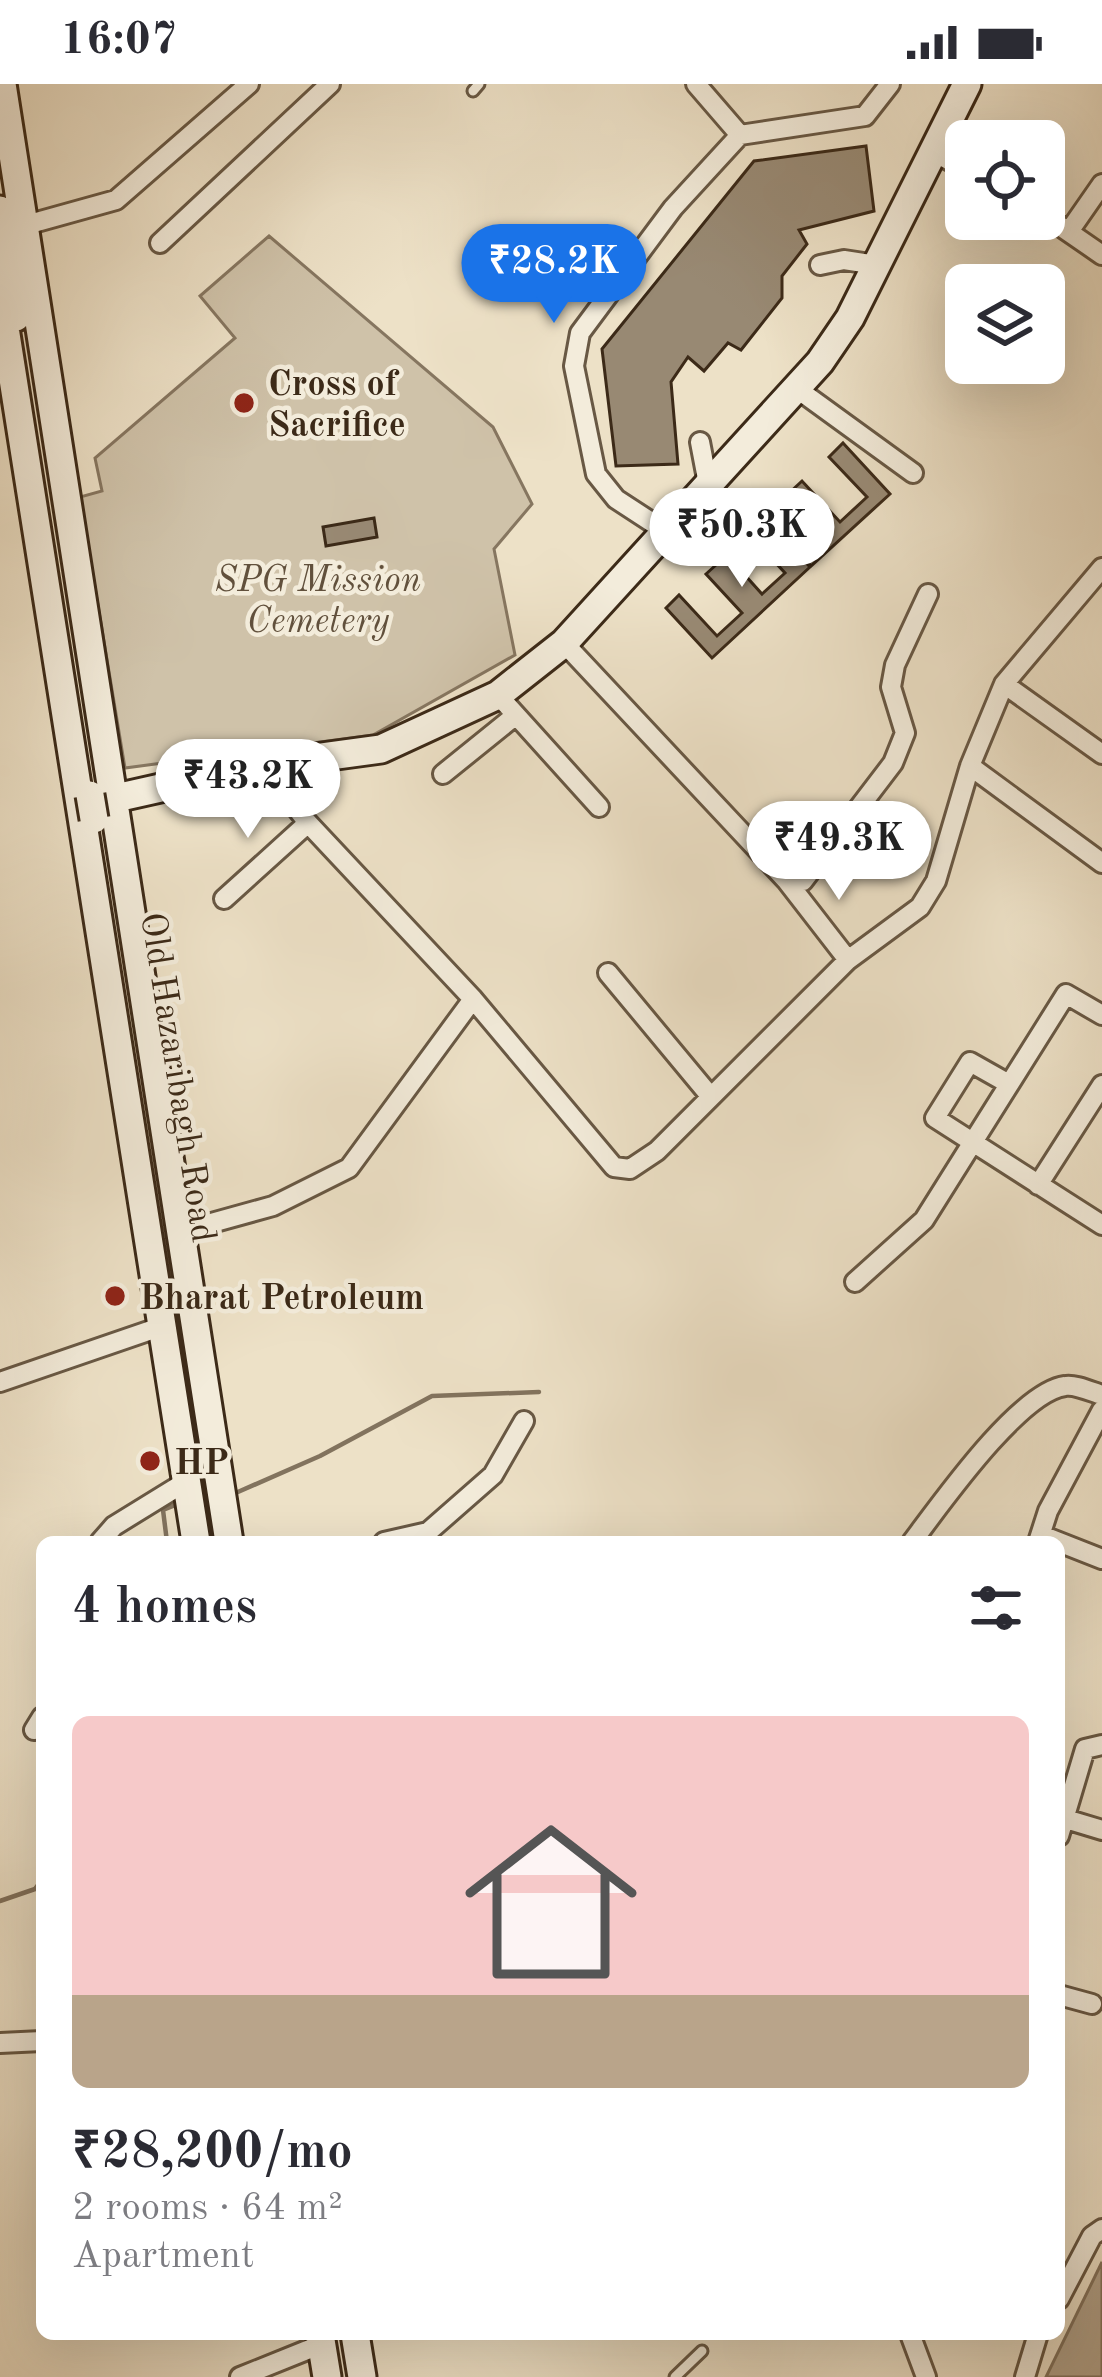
<!DOCTYPE html>
<meta charset="utf-8">
<style>
body{margin:0;font-family:"Old Standard TT",serif;background:#f2f2f3;color:#2b2b33;height:100vh;display:flex;flex-direction:column;font-size:45px;white-space:nowrap}
*{box-sizing:border-box;margin:0}
p{font-size:39px;color:#7c7c81}
.icon{flex:none;width:66px;height:66px;fill:none;stroke:currentColor;stroke-width:2;stroke-linecap:round;stroke-linejoin:round}
.map{position:relative;flex:1;overflow:hidden}
.drawer{position:absolute;left:36px;top:1452px;width:1029px;height:804px;display:flex;flex-direction:column;background:#fff;border-radius:18px;box-shadow:0 12px 48px #0002}
.drawer>*{flex:none}
.fabs{position:absolute;left:945px;top:36px;display:grid;gap:24px}
.fabs a{display:grid;place-items:center;width:120px;height:120px;border-radius:18px;background:#fff;box-shadow:0 12px 48px #0002;font-size:60px}
.price{position:absolute;translate:-50% -102px;padding:0 27px;border-radius:42px;background:#fff;color:#222;font-size:39px;line-height:78px;filter:drop-shadow(0 3px 6px #0008)}
.price::after{content:'';position:absolute;left:50%;top:72px;width:36px;height:27px;margin-left:-18px;background:inherit;clip-path:polygon(0 0,100% 0,50% 100%)}
.price.active{background:#1a73e8;color:#fff}
ul{padding:0;list-style:none}
li{display:grid;align-content:center;gap:24px;height:636px;padding:0 36px}
li span{display:grid;place-items:center;height:372px;border-radius:18px;color:#555}
li>.icon{margin-inline-start:auto}
span .icon{width:216px;height:216px;fill:#fffc;stroke-width:1}
li b{font-size:51px}
h2{display:flex;justify-content:space-between;align-items:center;height:144px;padding:0 36px;font-size:51px}
.status{display:flex;justify-content:space-between;align-items:center;height:84px;padding:0 60px;background:#fff;direction:ltr}
.status svg{height:33px;fill:currentColor}
.map>svg:first-child{display:block}
</style>
<div class="status"><b>16:07</b><svg viewBox="0 0 49 12"><path d="M0 12V9h3v3zM5 12V6h3v6zM10 12V3h3v9zM15 12V0h3v12zM26 1h20v11H26zM47 4h2v5h-2z"/></svg></div>
<div class="map">
<svg width="1102" height="2293" viewBox="0 0 1102 2293">
<rect width="100%" height="100%" fill="#ede1c7"/>
<filter id="stains"><feTurbulence type="fractalNoise" baseFrequency=".00167" numOctaves="4"/><feColorMatrix values="0 0 0 0 .2 0 0 0 0 .09 0 0 0 0 .02 0 0 0 .5 -.17"/></filter>
<radialGradient id="worn" r=".72"><stop offset=".6" stop-color="#630" stop-opacity="0"/><stop offset="1" stop-color="#630" stop-opacity=".3"/></radialGradient>
<path fill="#cfc2a9" stroke="#867660" stroke-width="3" d="M269,152L493,343L532,420L494,465L515,571L373,651L125,684L80,413L102,407L95,374L235,254L200,212Z"/>
<path fill="#b1a38c" stroke="#82735e" stroke-width="3" d="M1102,2178V2293H1046Z"/>
<g fill="none" stroke-linecap="round" stroke-linejoin="round">
<path stroke="#82735e" stroke-width="4.5" d="M231,1411L320,1372L432,1312L539,1308
M167,1458L163,1426L178,1420
M0,1817L35,1805L42,1796"/>
</g>
<path fill="#988973" stroke="#3c2a18" stroke-width="3" d="M866,62L874,127L799,146L807,160L782,192V214L741,266L728,259L704,287L688,273L671,298L678,380L616,382L602,265L754,77Z
M843,359L890,410L811,482L803,473L825,452L787,411L802,397L840,438L867,413L829,373Z
M374,434L377,453L326,462L323,443Z
M766,435L810,483L712,574L666,524L679,511L717,552L742,529L706,490L727,471L762,510L785,489L749,450Z"/>
<g fill="none" stroke-linecap="round" stroke-linejoin="round">
<g stroke="#685844" stroke-width="15">
<path id="lane" d="M473,7L479,0
M675,2293L702,2267"/>
</g>
<g stroke="#685844" stroke-width="24">
<path id="street" d="M696,0L740,51
M934,68L966,86
M1044,131L1102,171
M26,141L116,116L249,0
M1070,146L1102,100
M160,159L330,0
M820,181L844,176L877,181
M796,304L913,389
M700,358L708,400
M665,447L616,415L596,390L574,282L580,249L673,124L740,51L865,32L890,0
M564,559L786,796L803,797L893,679L905,649L891,603L895,581L928,510
M1004,600L1102,670
M498,611L599,723
M263,681L308,739L473,915L614,1083L630,1085L657,1067L848,876L920,823L936,797L970,682L1004,600L1102,484
M970,682L1102,779
M443,690L516,631
M786,796L848,876
M224,815L308,739
M608,889L711,1013
M1009,1000L970,978L935,1034L1102,1141
M1038,1101L1102,1001
M179,1148L273,1122L349,1084L473,915
M855,1198L924,1136L1066,910L1102,931
M0,1298L160,1243
M1041,1451L1102,1475
M100,1458L114,1442L187,1397
M384,1458L428,1448L493,1391L524,1337
M912,1458C940,1421 1019,1308 1065,1302C1075,1300 1092,1308 1102,1311
M1038,1458L1048,1427L1102,1326
M34,1646L42,1633
M1059,1733L1102,1746
M1059,1752L1085,1665L1102,1661
M1059,1911L1092,1920
M0,1959L42,1957
M1059,2215L1092,2152L1102,2145
M910,2250L926,2293
M240,2293L322,2260
M1025,2293L1038,2250"/>
</g>
<g stroke="#3c2a18" stroke-width="33">
<path id="secondary" d="M2,0L229,1458
M0,126L16,233
M0,212L196,1458
M98,718L263,681L381,665L498,611L564,559L820,278L850,234L967,0
M320,2250L327,2293
M355,2250L362,2293"/>
</g>
<use href="#lane" stroke="#f3ecdb" stroke-width="9"/>
<use href="#street" stroke="#f3ecdb" stroke-width="18"/>
<use href="#secondary" stroke="#f3ecdb" stroke-width="27"/>
<g stroke="#3c2a18" stroke-width="33" stroke-linecap="butt">
<path id="secondary-bridge" d="M90,711L94,735"/>
</g>
<use href="#secondary-bridge" stroke="#f3ecdb" stroke-width="27"/>
</g>
<g fill="#8f2418" stroke="#f3ecdb" stroke-width="4.5">
<circle cx="244" cy="319" r="12"/>
<circle cx="115" cy="1212" r="12"/>
<circle cx="150" cy="1377" r="12"/>
</g>
<g text-anchor="middle" stroke-width="9" stroke-linejoin="round" paint-order="stroke">
<g font-size="36" font-weight="bold" fill="#3c2a18" stroke="#f3ecdb" text-anchor="start">
<text x="268" y="311">Cross of<tspan x="268" dy="41">Sacrifice</tspan></text>
<text x="139" y="1225">Bharat Petroleum</text>
<text x="174" y="1390">HP</text>
</g>
<g font-size="36" font-style="italic" fill="#61503c" stroke="#f3ecdb">
<text x="318" y="507">SPG Mission<tspan x="318" dy="41">Cemetery</tspan></text>
</g>
<g font-size="36" fill="#3c2a18" stroke="#f3ecdb">
<text transform="translate(180 993) rotate(81)" y="13">Old Hazaribagh Road</text>
</g>
</g>
<rect width="100%" height="100%" filter="url(#stains)"/>
<rect width="100%" height="100%" fill="url(#worn)"/>
</svg>
<div class="fabs">
<a><svg class="icon" aria-label="locate" viewBox="0 0 24 24"><circle cx="12" cy="12" r="6"/><path d="M12 2v4M12 18v4M2 12h4M18 12h4"/></svg></a>
<a><svg class="icon" aria-label="layers" viewBox="0 0 24 24"><path d="M12 4l9 5-9 5-9-5zM3 14l9 5 9-5"/></svg></a>
</div>
<b class="price active" style="left:554px;top:242px">₹28.2K</b>
<b class="price" style="left:742px;top:506px">₹50.3K</b>
<b class="price" style="left:248px;top:757px">₹43.2K</b>
<b class="price" style="left:839px;top:819px">₹49.3K</b>
<section class="drawer">
<h2>4 homes<svg class="icon" aria-label="filters" viewBox="0 0 24 24"><path d="M4 7h16M4 17h16"/><circle cx="9" cy="7" r="2"/><circle cx="15" cy="17" r="2"/></svg></h2>
<ul>
<li><span style="background:linear-gradient(#f6c9c9 75%,#b9a48a 0)"><svg class="icon" aria-label="home" viewBox="0 0 24 24"><path d="M3 11l9-7 9 7M6 9v11h12V9"/></svg></span><div><b>₹28,200/mo</b><p>2 rooms · 64 m²</p><p>Apartment</p></div></li>
</ul>
</section>
</div>
